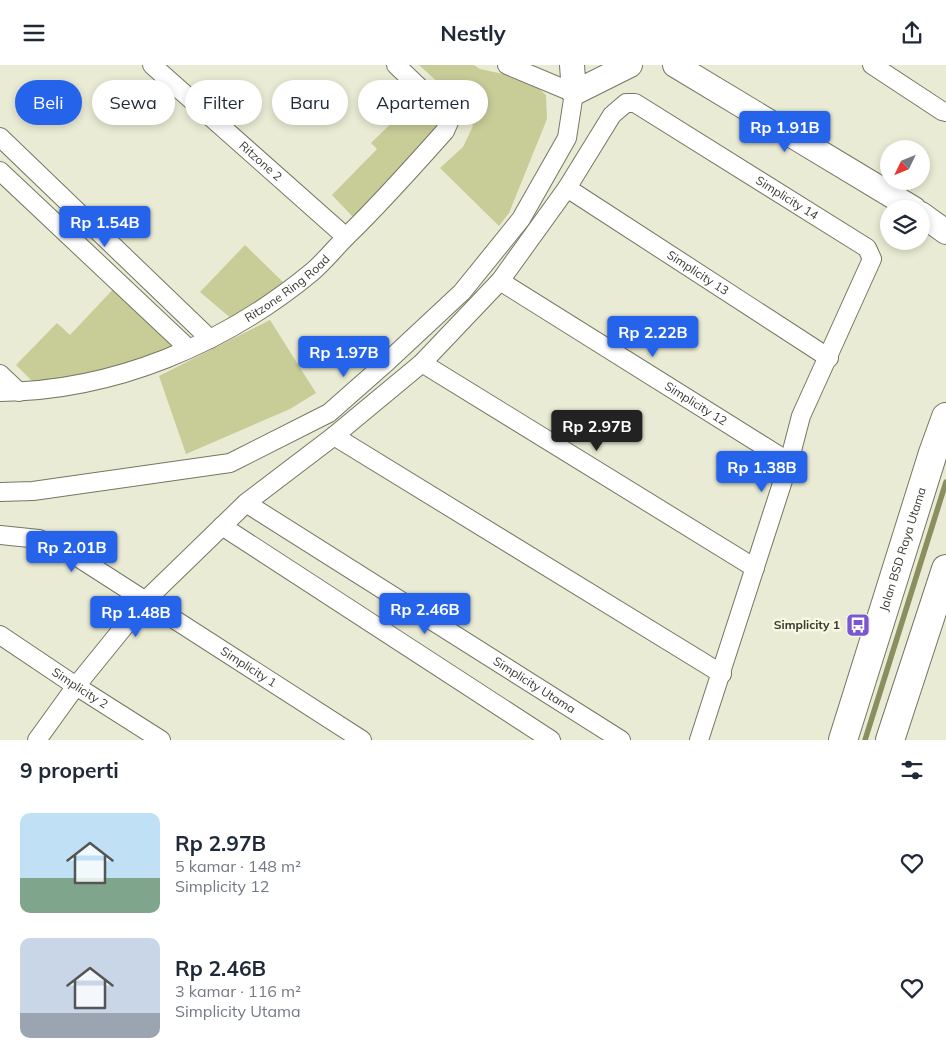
<!DOCTYPE html>
<html lang="id">
<meta charset="utf-8">
<style>
body{margin:0;font-family:Mulish,sans-serif;background:#f6f6f7;color:#1f2937;height:100vh;display:flex;flex-direction:column;font-size:19px;white-space:nowrap}
*{box-sizing:border-box;margin:0}
p{font-size:16px;color:#747a83}
.icon{flex:none;width:28px;height:28px;fill:none;stroke:currentColor;stroke-width:2;stroke-linecap:round;stroke-linejoin:round}
.map{position:relative;height:675px;overflow:hidden}
.side{display:flex;flex-direction:column;background:#fff;flex:1}
.side>*{flex:none}
.top-card{position:absolute;left:15px;top:15px;width:500px;height:45px;display:flex;gap:10px}
.needle{width:32px;rotate:227deg}
.controls{position:absolute;left:880px;top:75px;display:grid;gap:10px}
.controls a{display:grid;place-items:center;width:50px;height:50px;border-radius:50%;background:#fff;box-shadow:0 2px 8px #0003;font-size:25px}
.price{position:absolute;translate:-50% -42px;padding:0 11px;border-radius:5px;background:#2563eb;color:#fff;font-size:16px;line-height:32px;filter:drop-shadow(0 1px 2px #0008)}
.price::after{content:'';position:absolute;left:50%;top:30px;width:15px;height:11px;margin-left:-8px;background:inherit;clip-path:polygon(0 0,100% 0,50% 100%)}
.price.active{background:#222;color:#fff}
ul{padding:0;list-style:none}
li{display:flex;align-items:center;gap:15px;height:125px;padding:0 20px}
li span{display:grid;place-items:center;flex:none;width:140px;height:100px;border-radius:10px;color:#555}
li>.icon{margin-inline-start:auto}
span .icon{width:60px;height:60px;fill:#fffc;stroke-width:1}
li b{font-size:21px}
h2{display:flex;justify-content:space-between;align-items:center;height:60px;padding:0 20px;font-size:21px}
.chip{padding:0 18px;border-radius:22px;background:#fff;box-shadow:0 2px 8px #0003;font-size:18px;line-height:45px}
.chip.active{background:#2563eb;color:#fff}
header{display:flex;justify-content:space-between;align-items:center;height:65px;padding:0 20px;background:#fff;font-size:22px;font-weight:700}
.map>svg:first-child{display:block}
</style>
<header><svg class="icon" aria-label="menu" viewBox="0 0 24 24"><path d="M4 6h16M4 12h16M4 18h16"/></svg>Nestly<svg class="icon" aria-label="share" viewBox="0 0 24 24"><path d="M12 15V3M7 8l5-5 5 5M5 13v7h14v-7"/></svg></header>
<div class="map">
<svg width="946" height="675" viewBox="0 0 946 675">
<rect width="100%" height="100%" fill="#e9ebd4"/>
<path fill="#c8cc97" d="M419,0H474L480,4L530,15L546,30L547,54L509,148L499,161L440,103L463,82L473,61L465,42Z
M418,32L452,58L361,156L353,152L332,130L377,84L371,78Z
M245,180L286,220L233,255L200,227Z
M119,218L186,276L169,289L47,320L32,316L16,300L57,258L70,270Z
M270,255L316,328L290,344L186,389L159,311Z"/>
<g fill="none" stroke-linecap="round" stroke-linejoin="round">
<path stroke="#8b8f60" stroke-width="5.5" d="M865,675L946,417"/>
<g stroke="#757762" stroke-width="20">
<g id="street">
<path id="s1" d="M152,0L346,172"/>
<path d="M872,0L942,46L946,47"/>
<path d="M0,72L210,274"/>
<path d="M0,106L188,283"/>
<path id="s2" d="M567,123L829,293"/>
<path id="s3" d="M500,216L789,397"/>
<path d="M422,298L755,503"/>
<path d="M0,309L19,327"/>
<path id="s4" d="M0,327C114,326 225,279 312,207C325,196 335,183 347,171C381,138 413,102 445,66L449,57L443,45L396,0"/>
<path d="M334,371L722,609"/>
<path d="M0,427L33,426L230,398L329,348L388,296L462,227L521,154L567,73L574,28L507,0"/>
<path id="s5" d="M246,438L621,675"/>
<path d="M222,461L551,675"/>
<path id="s6" d="M0,470L39,474L68,486L362,675"/>
<path id="s7" d="M0,570L76,621L161,675"/>
<path id="s8" d="M37,675L76,621L145,536L246,438L334,371L422,298L500,216L567,123L612,50L626,38H635L867,183L872,194L801,351L789,397L699,675"/>
</g>
</g>
<g stroke="#757762" stroke-width="26">
<path id="secondary" d="M572,0L574,28L630,0
M675,0L914,144
M921,149L946,167"/>
</g>
<g stroke="#757762" stroke-width="30">
<g id="primary">
<path id="s9" d="M843,675L933,388L946,352"/>
<path d="M890,675L946,504"/>
</g>
</g>
<use href="#street" stroke="#fff" stroke-width="18"/>
<use href="#secondary" stroke="#fff" stroke-width="24"/>
<use href="#primary" stroke="#fff" stroke-width="28"/>
</g>
<defs>
<g id="bus-square" transform="scale(1.25)"><rect x="-9" y="-9" width="18" height="18" rx="4" fill="#7857d1" stroke="#f6f9e1"/><path d="M-5-6H5V4H4V6H2V4H-2V6H-4V4H-5ZM-3.5-4V0h7V-4ZM-3.5 1.2v1.5H-2V1.2ZM2 1.2v1.5H3.5V1.2Z" fill="#fff"/></g>
</defs>
<g fill-rule="evenodd">
<use href="#bus-square" x="858" y="560"/>
</g>
<g text-anchor="middle" stroke-width="5" stroke-linejoin="round" paint-order="stroke">
<g font-size="12" fill="#393a31" stroke="#f6f9e1">
<text dy="4" stroke="none"><textPath href="#s1" startOffset="145">Ritzone 2</textPath></text>
<text dy="4" stroke="none"><textPath href="#s8" startOffset="1062">Simplicity 14</textPath></text>
<text dy="4" stroke="none"><textPath href="#s2" startOffset="156">Simplicity 13</textPath></text>
<text dy="4" stroke="none"><textPath href="#s4" startOffset="311">Ritzone Ring Road</textPath></text>
<text dy="4" stroke="none"><textPath href="#s3" startOffset="231">Simplicity 12</textPath></text>
<text dy="4" stroke="none"><textPath href="#s9" startOffset="200">Jalan BSD Raya Utama</textPath></text>
<text dy="4" stroke="none"><textPath href="#s6" startOffset="285">Simplicity 1</textPath></text>
<text dy="4" stroke="none"><textPath href="#s5" startOffset="341">Simplicity Utama</textPath></text>
<text dy="4" stroke="none"><textPath href="#s7" startOffset="96">Simplicity 2</textPath></text>
</g>
<g font-size="12" font-weight="bold" fill="#393a31" stroke="#f6f9e1" text-anchor="end">
<text x="840" y="564">Simplicity 1</text>
</g>
</g>
</svg>
<div class="controls">
<a><svg class="needle" viewBox="-14 -14 28 28"><path d="M0-13l5 13h-10z" fill="#e53935"/><path d="M0 13l5-13h-10z" fill="#747a83"/></svg></a>
<a><svg class="icon" aria-label="layers" viewBox="0 0 24 24"><path d="M12 4l9 5-9 5-9-5zM3 14l9 5 9-5"/></svg></a>
</div>
<b class="price" style="left:785px;top:88px">Rp 1.91B</b>
<b class="price" style="left:105px;top:183px">Rp 1.54B</b>
<b class="price" style="left:653px;top:293px">Rp 2.22B</b>
<b class="price" style="left:344px;top:313px">Rp 1.97B</b>
<b class="price active" style="left:597px;top:387px">Rp 2.97B</b>
<b class="price" style="left:762px;top:428px">Rp 1.38B</b>
<b class="price" style="left:72px;top:508px">Rp 2.01B</b>
<b class="price" style="left:425px;top:570px">Rp 2.46B</b>
<b class="price" style="left:136px;top:573px">Rp 1.48B</b>
<div class="top-card">
<a class="chip active">Beli</a>
<a class="chip">Sewa</a>
<a class="chip">Filter</a>
<a class="chip">Baru</a>
<a class="chip">Apartemen</a>
</div>
</div>
<section class="side">
<h2>9 properti<svg class="icon" aria-label="filters" viewBox="0 0 24 24"><path d="M4 7h16M4 17h16"/><circle cx="9" cy="7" r="2"/><circle cx="15" cy="17" r="2"/></svg></h2>
<ul>
<li><span style="background:linear-gradient(#bfe0f5 65%,#7fa58c 0)"><svg class="icon" aria-label="home" viewBox="0 0 24 24"><path d="M3 11l9-7 9 7M6 9v11h12V9"/></svg></span><div><b>Rp 2.97B</b><p>5 kamar · 148 m²</p><p>Simplicity 12</p></div><svg class="icon" aria-label="heart" viewBox="0 0 24 24"><path d="M12 20l-8-8c-3-5 5-10 8-4 3-6 11-1 8 4z"/></svg></li>
<li><span style="background:linear-gradient(#c9d6e8 75%,#9aa5b1 0)"><svg class="icon" aria-label="home" viewBox="0 0 24 24"><path d="M3 11l9-7 9 7M6 9v11h12V9"/></svg></span><div><b>Rp 2.46B</b><p>3 kamar · 116 m²</p><p>Simplicity Utama</p></div><svg class="icon" aria-label="heart" viewBox="0 0 24 24"><path d="M12 20l-8-8c-3-5 5-10 8-4 3-6 11-1 8 4z"/></svg></li>
</ul>
</section>
